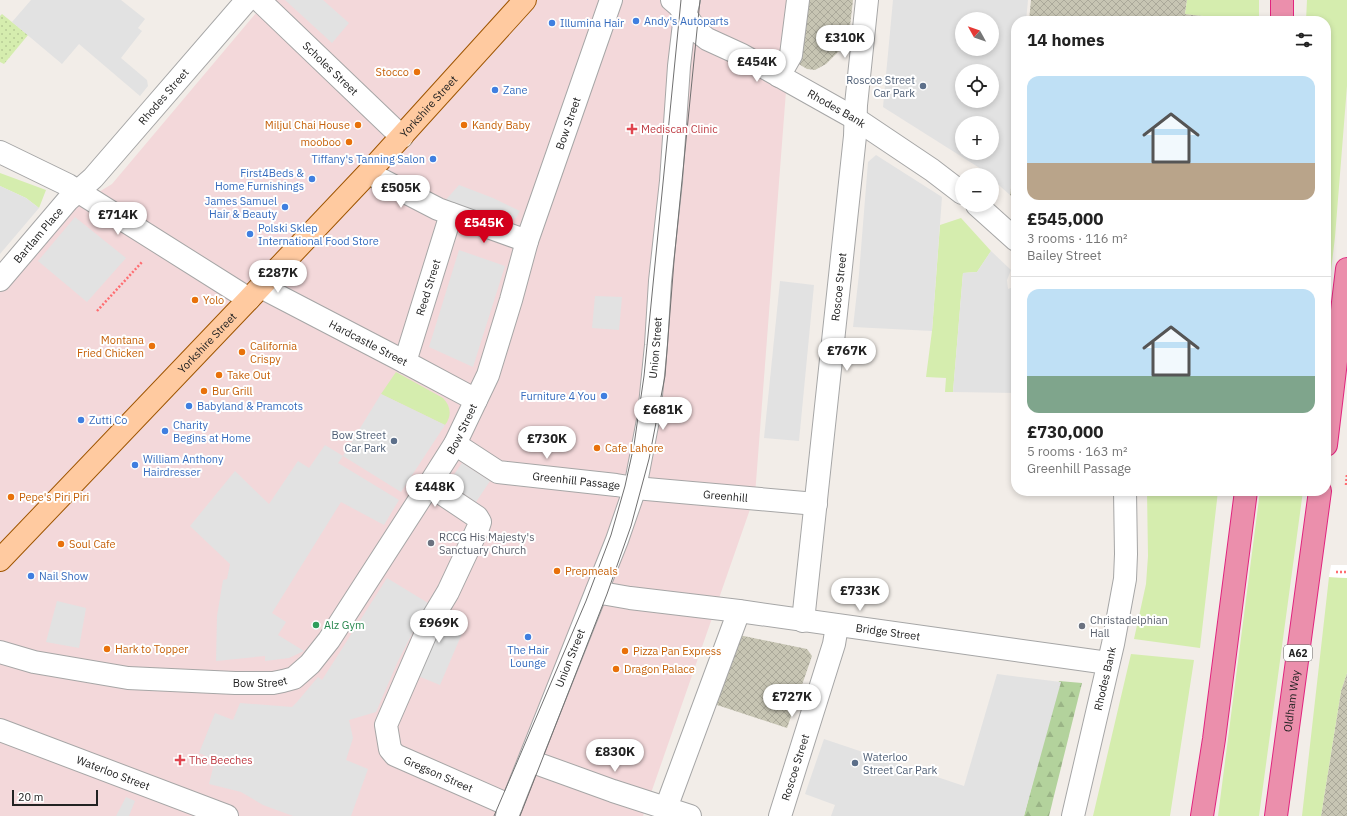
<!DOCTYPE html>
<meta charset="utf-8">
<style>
body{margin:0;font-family:"IBM Plex Sans",sans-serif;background:#f6f6f6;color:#222;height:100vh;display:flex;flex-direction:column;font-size:15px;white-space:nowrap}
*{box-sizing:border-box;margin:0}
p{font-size:13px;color:#767676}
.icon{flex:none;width:22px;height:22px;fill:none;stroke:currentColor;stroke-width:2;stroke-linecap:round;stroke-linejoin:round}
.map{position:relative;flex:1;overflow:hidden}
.drawer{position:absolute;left:1011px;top:16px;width:320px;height:480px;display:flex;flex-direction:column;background:#fff;border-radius:16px;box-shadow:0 2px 6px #0003}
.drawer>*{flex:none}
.needle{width:26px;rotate:310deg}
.buttons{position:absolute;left:955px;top:12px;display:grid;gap:8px}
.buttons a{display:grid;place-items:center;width:44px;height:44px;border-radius:50%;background:#fff;box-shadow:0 2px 6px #0003;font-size:20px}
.scale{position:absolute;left:12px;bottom:10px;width:86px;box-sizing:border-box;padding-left:4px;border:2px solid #222;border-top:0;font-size:11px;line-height:14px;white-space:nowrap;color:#222;-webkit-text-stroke:3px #fff;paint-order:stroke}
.price{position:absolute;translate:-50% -34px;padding:0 9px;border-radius:14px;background:#fff;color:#222;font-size:13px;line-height:26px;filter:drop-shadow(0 1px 2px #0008)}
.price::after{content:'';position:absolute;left:50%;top:24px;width:12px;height:9px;margin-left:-6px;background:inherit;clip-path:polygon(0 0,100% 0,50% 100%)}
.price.selected{background:#d3001c;color:#fff}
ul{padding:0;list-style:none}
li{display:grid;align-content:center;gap:8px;height:212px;padding:0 16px}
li+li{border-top:1px solid #e0e0e0}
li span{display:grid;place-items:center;height:124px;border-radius:12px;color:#555}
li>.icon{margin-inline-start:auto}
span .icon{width:72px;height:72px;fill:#fffc;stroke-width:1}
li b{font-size:17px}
h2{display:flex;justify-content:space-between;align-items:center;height:48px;padding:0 16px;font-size:17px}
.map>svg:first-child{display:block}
</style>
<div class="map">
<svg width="1347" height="816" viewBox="0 0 1347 816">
<defs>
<pattern id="construction-cross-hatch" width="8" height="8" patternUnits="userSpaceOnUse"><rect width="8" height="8" fill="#c7c5b3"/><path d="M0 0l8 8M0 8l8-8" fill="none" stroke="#aba99a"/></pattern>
<pattern id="forest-firs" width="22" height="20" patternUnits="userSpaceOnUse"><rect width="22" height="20" fill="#b3d29c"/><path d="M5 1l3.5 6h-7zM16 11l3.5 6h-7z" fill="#9ab486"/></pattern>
<pattern id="garden-dots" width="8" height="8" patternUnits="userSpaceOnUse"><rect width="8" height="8" fill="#d5edae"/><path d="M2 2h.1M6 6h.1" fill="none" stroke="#b7cb95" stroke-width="1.8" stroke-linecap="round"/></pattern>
</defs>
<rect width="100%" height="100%" fill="#f2ede8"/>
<path fill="#f3d8da" d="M267,0H793L755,495L643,816H0V268L79,204L112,184Z"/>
<path fill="url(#construction-cross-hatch)" d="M802,0H853L849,35L841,49L826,64L815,70L807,69L794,61Z
M1031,0H1187L1185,14L1214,17L1213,21H1029Z
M1016,140V201L1010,195Z
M739,635L807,649L812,656L787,728L714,704Z
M1347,673V816H1321L1341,691Z"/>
<path fill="#d5edae" d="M1187,0H1259V21H1213V17L1185,14Z
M1307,0H1347V86L1335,237L1326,314V21H1306Z
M0,173L46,190L39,208L26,198L0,186Z
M961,218L991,251L977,272L963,273L953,392H945L946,378L926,377L932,331L940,225Z
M396,372L443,398C451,406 452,416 445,425L381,394Z
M1147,491H1218L1200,648L1134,639L1146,584L1148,556Z
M1260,491H1303L1259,816H1218Z
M1329,577L1347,578V673L1341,691L1321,816H1302Z
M1131,654L1194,660L1170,816H1093Z"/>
<path fill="url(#forest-firs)" d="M1059,681L1082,683L1049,816H1024Z"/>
<path fill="url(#garden-dots)" d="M2,14L28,35L4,64L0,62V16Z"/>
<path fill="#e2e2e2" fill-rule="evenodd" d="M31,0H121L145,19L138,28L142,31L121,58L147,80L148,86L140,96L79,44L62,64L12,22Z
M285,0H323L349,23L332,43Z
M893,0H1028L1026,21H1016V131L1010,195L992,179V175H988L978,167L883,107ZM962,19H992V49H962ZM962,71H992V101H962ZM962,123H992V153H962Z
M876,155L942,197L932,331L853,327L859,274L868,162Z
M459,185L493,198L520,211L516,218L511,221L500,223L443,203Z
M0,186L26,198L39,208L0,254Z
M75,217L126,258L87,302L38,261Z
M459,250L505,266L473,367L429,347Z
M991,251L1011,270L1007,280L1008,289L1016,286V393L953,392L963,273L977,272Z
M780,281L814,285L799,441L764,438Z
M595,296L622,297L619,330L592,328Z
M381,394L445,425L401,492L343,456L338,463L399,500L384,525L341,502L272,613L286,622L278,635L304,651L289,658L265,661V656L216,661L217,616L223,580L227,579L230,564L190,526L235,471L269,504L298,461L309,468L325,445L343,456Z
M462,463L490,481L476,502L448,483Z
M387,578L428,603L398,661L376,712L349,720L353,738L346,760L368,769L351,816H293L263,805L241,792L209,784L215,760L199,753L215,713L233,720L240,703L292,707L297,702L318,677L322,680Z
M57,601L86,608L79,648L46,642Z
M441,622L463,631L440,685L418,676Z
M997,674L1061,682L1024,816H831L835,805L805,794L824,739L964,786Z
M126,797L135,801L129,816H116Z"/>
<path fill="#fff" d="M1331,565H1347V578L1329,577Z"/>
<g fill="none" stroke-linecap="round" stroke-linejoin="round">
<g stroke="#a6a6a6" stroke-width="24">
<g id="minor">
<path id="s1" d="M259,0L402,137"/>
<path id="s2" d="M672,0L679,6L697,31L707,39L742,55L856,119L932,170L962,193"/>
<path d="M779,76L791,55L798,0"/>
<path d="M0,152L68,185L249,299"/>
<path d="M370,171L378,178L438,209L527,241"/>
<path d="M977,205L1016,240"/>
<path id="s3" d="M0,280L68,200L93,178L247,0"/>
<path id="s4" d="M261,287L405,362L476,400"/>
<path id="s5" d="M405,362L451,214"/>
<path id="s6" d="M455,444L498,472L616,485L635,488L816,504"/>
<path id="s7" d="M429,485L477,517L480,522L478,528L448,592L433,617L386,725L390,749L395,755L511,806"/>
<path id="s8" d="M597,591L607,594L630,598L739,611L1108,663"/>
<path id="s9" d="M803,621L855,136L856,105L867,0"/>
<path id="s10" d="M0,652L34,662L128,678L235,683H273L283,681L294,678L310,664L329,640L429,485L455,444L488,375L511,300L527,241L611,0"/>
<path id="s11" d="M0,730L227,816"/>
<path d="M530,761L613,791L690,816"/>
<path d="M666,808L739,611"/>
<path id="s12" d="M507,816L617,540L635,488L649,415L656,345L660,281L671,181L679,66L685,15L689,0"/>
<path id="s13" d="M780,816L834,644L837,626"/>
<path id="s14" d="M1073,816L1113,644L1125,579L1126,554L1125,491"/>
</g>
</g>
<g stroke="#9f5500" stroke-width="24">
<g id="major">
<path id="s15" d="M0,560L249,299L370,171L525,0"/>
</g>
</g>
<g stroke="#e1247e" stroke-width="24">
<g id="highway">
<path d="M1282,21V0"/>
<path d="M1326,445L1347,269"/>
<path d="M1202,816L1214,739L1246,491"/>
<path id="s16" d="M1276,816L1320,491"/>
</g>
</g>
<path stroke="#fe6d71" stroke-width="2.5" stroke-dasharray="2 2" stroke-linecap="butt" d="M97,311L142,262
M1346,485L1347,474
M1336,572H1347"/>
<use href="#minor" stroke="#fff" stroke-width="22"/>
<use href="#major" stroke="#ffcaa0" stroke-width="22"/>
<use href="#highway" stroke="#eb8fac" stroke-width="22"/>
<path stroke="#707070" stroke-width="1" d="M494,816L586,601L611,535L625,486L634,445L644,376L681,0
M520,816L607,594L631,526L649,459L665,376L674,261L700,0"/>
</g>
<g fill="#3f7fe0" stroke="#fff" stroke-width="1.5">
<circle cx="636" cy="21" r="4"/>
<circle cx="552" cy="23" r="4"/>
<circle cx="495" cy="90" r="4"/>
<circle cx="433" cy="159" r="4"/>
<circle cx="312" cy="179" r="4"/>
<circle cx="285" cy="207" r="4"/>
<circle cx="250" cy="234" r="4"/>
<circle cx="604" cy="396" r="4"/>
<circle cx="189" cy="406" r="4"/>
<circle cx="81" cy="420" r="4"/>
<circle cx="165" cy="431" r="4"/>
<circle cx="135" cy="465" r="4"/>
<circle cx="31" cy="576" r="4"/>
<circle cx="528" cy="637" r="4"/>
</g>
<g fill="#e8710a" stroke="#fff" stroke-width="1.5">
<circle cx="417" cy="72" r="4"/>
<circle cx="358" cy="125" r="4"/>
<circle cx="464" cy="125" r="4"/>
<circle cx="349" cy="142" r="4"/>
<circle cx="195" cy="300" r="4"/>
<circle cx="152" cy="346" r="4"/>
<circle cx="242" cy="352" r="4"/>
<circle cx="219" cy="375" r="4"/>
<circle cx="204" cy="391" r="4"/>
<circle cx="597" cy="448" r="4"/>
<circle cx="11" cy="497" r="4"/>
<circle cx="61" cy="544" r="4"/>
<circle cx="557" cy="571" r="4"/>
<circle cx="107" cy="649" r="4"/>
<circle cx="625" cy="651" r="4"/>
<circle cx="616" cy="669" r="4"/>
</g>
<g fill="#5c6f8a" stroke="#fff" stroke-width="1.5">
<circle cx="923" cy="86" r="4"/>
<circle cx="394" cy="441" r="4"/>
<circle cx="855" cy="763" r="4"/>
</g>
<g fill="#e0444e" stroke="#fff" stroke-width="1.5">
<path d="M630 123h4v4h4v4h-4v4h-4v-4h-4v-4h4z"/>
<path d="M178 754h4v4h4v4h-4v4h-4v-4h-4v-4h4z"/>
</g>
<g fill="#6b7280" stroke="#fff" stroke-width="1.5">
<circle cx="431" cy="543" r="4"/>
<circle cx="1082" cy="626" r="4"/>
</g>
<circle fill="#2e9e5b" stroke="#fff" stroke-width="1.5" cx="316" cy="625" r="4"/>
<g text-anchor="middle" stroke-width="4" stroke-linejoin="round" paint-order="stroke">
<rect fill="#fff" stroke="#646464" stroke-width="1" x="1284" y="645" width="28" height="16" rx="3"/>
<g font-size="10" font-weight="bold" fill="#222">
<text x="1298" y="657">A62</text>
</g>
<g font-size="11" fill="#366cbe" stroke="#fff" text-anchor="start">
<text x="644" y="25">Andy's Autoparts</text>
<text x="560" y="27">Illumina Hair</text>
<text x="503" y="94">Zane</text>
<text x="425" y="163" text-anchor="end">Tiffany's Tanning Salon</text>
<text x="304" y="177" text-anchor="end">First4Beds &amp;<tspan x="304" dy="13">Home Furnishings</tspan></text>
<text x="277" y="205" text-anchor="end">James Samuel<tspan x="277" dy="13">Hair &amp; Beauty</tspan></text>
<text x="258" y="232">Polski Sklep<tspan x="258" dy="13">International Food Store</tspan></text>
<text x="596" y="400" text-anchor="end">Furniture 4 You</text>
<text x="197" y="410">Babyland &amp; Pramcots</text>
<text x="89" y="424">Zutti Co</text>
<text x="173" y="429">Charity<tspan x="173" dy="13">Begins at Home</tspan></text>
<text x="143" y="463">William Anthony<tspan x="143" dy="13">Hairdresser</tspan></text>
<text x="39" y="580">Nail Show</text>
<text x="528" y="654" text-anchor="middle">The Hair<tspan x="528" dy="13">Lounge</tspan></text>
</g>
<g font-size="11" fill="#222" stroke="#fff">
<text dy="4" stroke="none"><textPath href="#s1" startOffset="99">Scholes Street</textPath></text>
<text dy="4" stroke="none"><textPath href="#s3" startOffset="246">Rhodes Street</textPath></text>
<text dy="4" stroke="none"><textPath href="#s15" startOffset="624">Yorkshire Street</textPath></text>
<text dy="4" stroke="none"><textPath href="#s2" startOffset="200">Rhodes Bank</textPath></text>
<text dy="4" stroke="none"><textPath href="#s10" startOffset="923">Bow Street</textPath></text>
<text dy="4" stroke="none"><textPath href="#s3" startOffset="59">Bartlam Place</textPath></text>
<text dy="4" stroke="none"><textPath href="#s9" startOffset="336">Roscoe Street</textPath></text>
<text dy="4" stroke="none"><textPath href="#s5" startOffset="78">Reed Street</textPath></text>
<text dy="4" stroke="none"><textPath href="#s15" startOffset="300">Yorkshire Street</textPath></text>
<text dy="4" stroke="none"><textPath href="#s4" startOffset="121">Hardcastle Street</textPath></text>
<text dy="4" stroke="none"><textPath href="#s12" startOffset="494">Union Street</textPath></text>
<text dy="4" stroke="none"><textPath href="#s10" startOffset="599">Bow Street</textPath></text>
<text dy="4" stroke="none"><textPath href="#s6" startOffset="130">Greenhill Passage</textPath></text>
<text dy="4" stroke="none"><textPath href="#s6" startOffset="280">Greenhill</textPath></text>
<text dy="4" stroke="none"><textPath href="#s8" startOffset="294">Bridge Street</textPath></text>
<text dy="4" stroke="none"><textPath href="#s12" startOffset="170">Union Street</textPath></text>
<text dy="4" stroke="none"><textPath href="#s14" startOffset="141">Rhodes Bank</textPath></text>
<text dy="4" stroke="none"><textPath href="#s10" startOffset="263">Bow Street</textPath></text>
<text dy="4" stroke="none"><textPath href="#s16" startOffset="116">Oldham Way</textPath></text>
<text dy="4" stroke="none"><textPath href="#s13" startOffset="51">Roscoe Street</textPath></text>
<text dy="4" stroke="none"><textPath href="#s11" startOffset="121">Waterloo Street</textPath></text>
<text dy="4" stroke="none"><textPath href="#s7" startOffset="367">Gregson Street</textPath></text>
</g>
<g font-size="11" fill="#c56008" stroke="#fff" text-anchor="start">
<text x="409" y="76" text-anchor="end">Stocco</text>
<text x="350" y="129" text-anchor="end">Miljul Chai House</text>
<text x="472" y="129">Kandy Baby</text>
<text x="341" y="146" text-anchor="end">mooboo</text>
<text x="203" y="304">Yolo</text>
<text x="144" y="344" text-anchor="end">Montana<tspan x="144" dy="13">Fried Chicken</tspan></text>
<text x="250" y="350">California<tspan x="250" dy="13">Crispy</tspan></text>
<text x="227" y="379">Take Out</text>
<text x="212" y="395">Bur Grill</text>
<text x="605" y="452">Cafe Lahore</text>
<text x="19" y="501">Pepe's Piri Piri</text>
<text x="69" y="548">Soul Cafe</text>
<text x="565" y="575">Prepmeals</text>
<text x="115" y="653">Hark to Topper</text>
<text x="633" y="655">Pizza Pan Express</text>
<text x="624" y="673">Dragon Palace</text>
</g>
<g font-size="11" fill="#4e5e75" stroke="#fff" text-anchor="end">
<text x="915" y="84">Roscoe Street<tspan x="915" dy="13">Car Park</tspan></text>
<text x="386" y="439">Bow Street<tspan x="386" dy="13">Car Park</tspan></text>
<text x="863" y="761" text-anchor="start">Waterloo<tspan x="863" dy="13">Street Car Park</tspan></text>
</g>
<g font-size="11" fill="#be3a42" stroke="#fff" text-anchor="start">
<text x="641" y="133">Mediscan Clinic</text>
<text x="189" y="764">The Beeches</text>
</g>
<g font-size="11" fill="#5b616d" stroke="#fff" text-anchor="start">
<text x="439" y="541">RCCG His Majesty's<tspan x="439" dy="13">Sanctuary Church</tspan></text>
<text x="1090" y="624">Christadelphian<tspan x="1090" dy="13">Hall</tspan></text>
</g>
<g font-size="11" fill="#27864d" stroke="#fff" text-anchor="start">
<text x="324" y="629">Alz Gym</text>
</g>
</g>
</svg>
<div class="buttons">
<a><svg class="needle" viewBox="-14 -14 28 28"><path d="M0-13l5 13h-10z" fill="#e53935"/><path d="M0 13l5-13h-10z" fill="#767676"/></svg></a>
<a><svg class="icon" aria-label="locate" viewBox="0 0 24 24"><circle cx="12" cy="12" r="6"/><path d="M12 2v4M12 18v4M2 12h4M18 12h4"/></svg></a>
<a>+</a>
<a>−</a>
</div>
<div class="scale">20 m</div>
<b class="price" style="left:845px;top:59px">£310K</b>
<b class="price" style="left:757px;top:83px">£454K</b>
<b class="price" style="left:401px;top:209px">£505K</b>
<b class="price" style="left:118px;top:236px">£714K</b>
<b class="price selected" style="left:484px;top:244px">£545K</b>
<b class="price" style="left:278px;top:294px">£287K</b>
<b class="price" style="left:847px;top:372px">£767K</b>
<b class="price" style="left:663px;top:431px">£681K</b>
<b class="price" style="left:547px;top:460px">£730K</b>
<b class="price" style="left:435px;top:508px">£448K</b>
<b class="price" style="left:860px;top:612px">£733K</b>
<b class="price" style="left:439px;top:644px">£969K</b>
<b class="price" style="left:792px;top:718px">£727K</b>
<b class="price" style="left:615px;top:773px">£830K</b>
<section class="drawer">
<h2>14 homes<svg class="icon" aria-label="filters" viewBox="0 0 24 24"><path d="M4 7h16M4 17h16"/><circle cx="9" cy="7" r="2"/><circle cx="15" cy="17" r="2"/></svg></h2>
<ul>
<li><span style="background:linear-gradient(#bfe0f5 70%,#b9a48a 0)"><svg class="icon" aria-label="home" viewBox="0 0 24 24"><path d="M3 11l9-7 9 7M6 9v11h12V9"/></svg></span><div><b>£545,000</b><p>3 rooms · 116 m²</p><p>Bailey Street</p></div></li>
<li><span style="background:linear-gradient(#bfe0f5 70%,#7fa58c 0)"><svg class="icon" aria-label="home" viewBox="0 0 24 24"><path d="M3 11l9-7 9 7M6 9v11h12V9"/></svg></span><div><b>£730,000</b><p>5 rooms · 163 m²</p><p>Greenhill Passage</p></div></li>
</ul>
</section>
</div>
